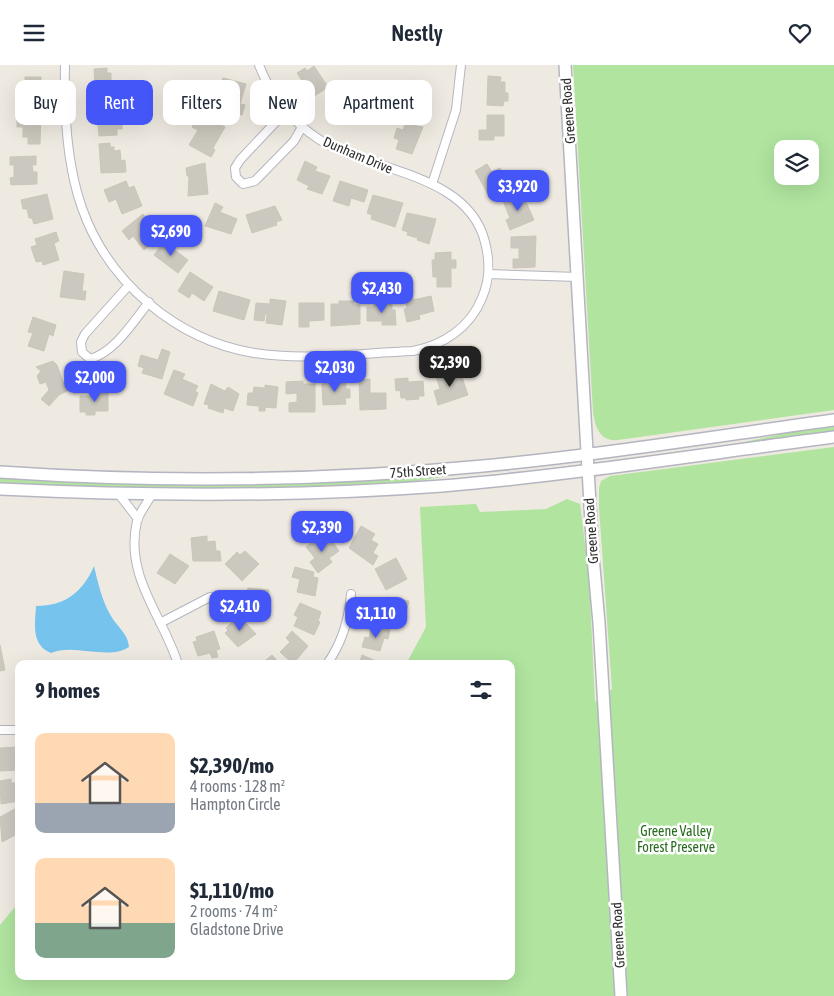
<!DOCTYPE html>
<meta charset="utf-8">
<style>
body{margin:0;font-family:"Asap Condensed",sans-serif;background:#f2f2f3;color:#1f2937;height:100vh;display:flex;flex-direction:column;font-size:19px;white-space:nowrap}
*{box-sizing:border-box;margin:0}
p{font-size:16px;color:#747a83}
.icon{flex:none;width:28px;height:28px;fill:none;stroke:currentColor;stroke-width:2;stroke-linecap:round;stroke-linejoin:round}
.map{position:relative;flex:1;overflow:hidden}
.details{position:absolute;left:15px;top:595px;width:500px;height:320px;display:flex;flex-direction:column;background:#fff;border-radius:10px;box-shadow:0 5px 20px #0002}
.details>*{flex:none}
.hud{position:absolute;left:15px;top:15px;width:500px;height:45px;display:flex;gap:10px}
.buttons{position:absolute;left:774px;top:75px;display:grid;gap:10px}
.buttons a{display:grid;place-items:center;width:45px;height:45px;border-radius:10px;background:#fff;box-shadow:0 5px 20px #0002;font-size:25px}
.price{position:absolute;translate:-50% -42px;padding:0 11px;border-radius:10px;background:#4456f8;color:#fff;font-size:16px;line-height:32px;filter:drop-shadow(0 1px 2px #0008)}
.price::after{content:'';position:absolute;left:50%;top:30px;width:15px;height:11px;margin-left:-8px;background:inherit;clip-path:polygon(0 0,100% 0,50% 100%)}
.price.on{background:#222;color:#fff}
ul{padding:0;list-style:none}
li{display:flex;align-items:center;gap:15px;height:125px;padding:0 20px}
li span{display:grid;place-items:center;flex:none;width:140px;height:100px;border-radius:10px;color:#555}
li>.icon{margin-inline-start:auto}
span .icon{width:60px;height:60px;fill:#fffc;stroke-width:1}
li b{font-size:21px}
h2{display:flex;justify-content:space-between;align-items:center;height:60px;padding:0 20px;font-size:21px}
.pill{padding:0 18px;border-radius:10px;background:#fff;box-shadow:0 5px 20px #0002;font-size:18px;line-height:45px}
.pill.on{background:#4456f8;color:#fff}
header{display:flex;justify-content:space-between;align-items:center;height:65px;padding:0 20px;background:#fff;font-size:22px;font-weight:600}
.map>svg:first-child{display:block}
</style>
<header><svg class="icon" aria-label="menu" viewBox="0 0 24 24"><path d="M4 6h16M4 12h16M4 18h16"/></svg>Nestly<svg class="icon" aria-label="heart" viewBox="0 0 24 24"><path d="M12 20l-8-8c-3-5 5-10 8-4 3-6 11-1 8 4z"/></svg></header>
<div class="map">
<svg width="834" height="931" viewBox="0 0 834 931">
<rect width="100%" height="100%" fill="#efeae1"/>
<path fill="#b0e49f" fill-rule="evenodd" d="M573,0H834V345L618,375C600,377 595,362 593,347ZM782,84H810V111H782Z
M834,361V366L727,381L790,367Z
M834,382V931H0V860L19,837V911H511V599H406L426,562L420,442L476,439L480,447L546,444L567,434L580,439L589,510L595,637L612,624L599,443V423L601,416L610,411Z
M482,406L410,417L253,424H141L0,418V413L122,418Z"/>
<path fill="#76c3ee" d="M94,501C98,518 102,536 111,551C117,562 128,568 129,582C107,596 75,578 51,588C31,580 35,559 36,541C65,541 83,527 94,501Z"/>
<path fill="#cbc8bf" stroke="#cac6ba" d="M314,1L328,22L313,32L297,8L305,3L307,6Z
M107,3V8H111V18H117V30H111L112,34L96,35L94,4Z
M488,11L501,12L500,17H505V28H508V36H504L503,41L487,40Z
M25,12H41V38H21V29H25Z
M223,13L246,19L240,39L245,40L242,50L215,43Z
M408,18L425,21V26L431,27L428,44L405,41Z
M349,30L365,37L363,41L372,45L365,60L351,54L349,58L339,53Z
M116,39L117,50H122V64H117V70L99,71L96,40Z
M21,48H41L40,79H28V72H23V62H17V54H21Z
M200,48L225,62L213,83L215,85L211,92L189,80L198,65L192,62Z
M487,50H504V71H494V75H479V65H487Z
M405,59L423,62L412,89L396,84L399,75L394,73L397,63L403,65Z
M110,78V82H114V86L120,85L121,96L125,95L126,107L101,108L99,79Z
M36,91V100H32L33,107H37V119L11,120L10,113L14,112V100H10V92Z
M305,96L317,102L315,106L330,111L322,129L307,124L309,121L297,115Z
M205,98L208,129L188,131L189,111H187L186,103Z
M487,99L492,107L500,103L511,123L491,134L475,106Z
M126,116L129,123L134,121L142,141L122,149L116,134L109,137L104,125Z
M340,116L368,125L364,137L351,133L349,141L333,136Z
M522,128L534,155L510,165L506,155L510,153L503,136Z
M47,129L53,154L34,159L32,153H29L27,144H23L21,135Z
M373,130L403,138L395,162L371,154L372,150L367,148Z
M215,138L223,142L220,147L237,154L231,169L205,161Z
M275,141L282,155L276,157L277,160L252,168L246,150Z
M407,148L436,154L429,179L417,175L418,173L407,170L408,167L402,165Z
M143,149L161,171L144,185L133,171L129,175L122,166Z
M56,167L59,176L54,178L59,195L43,200L42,196L36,197L31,182L37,180L35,174Z
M536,171L535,202L513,203V194H519V183H511V172Z
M164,177L188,195L178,208L154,190Z
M451,187V195H456V203H451V222H437V212H433L432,195H435V188Z
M64,206L84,209L82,226H86L85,235L60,232Z
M190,207L213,222L204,236L192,228L189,233L178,226Z
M219,226L250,235L244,255L213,246Z
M412,229L413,235L431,231L434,246L419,250L420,254L407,257L404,244L407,243L404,231Z
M270,234L286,236L282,260L266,258L267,250L265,249L264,256L254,255L256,238L270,239Z
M339,236H354V240H360V259L331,261V239H339Z
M392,237V245H395L396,260H382V256H367V242H374V238Z
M299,238H324V255L309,256V262H299Z
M33,252L56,260L53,271L49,269L44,286L28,281L33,268L28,267Z
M162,284L170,287L162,314L142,308L144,303L138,301L141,290L158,295Z
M53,296L57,300L63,317L71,324L59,330L49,341L41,334L49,325L46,317L40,319L37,311L41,306L36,302Z
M174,305L185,309L182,314L198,321L195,326L198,328L193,341L164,329Z
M460,306L468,330L438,340L434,326L440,324L436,311L446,308L448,315L455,312L454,308Z
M408,313V317L423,316L424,331H418L419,334L406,335V333H401L400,325L396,326L395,314Z
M370,314V328H386V344L360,345L359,315Z
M303,316V319H315V347H289V338L297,337V328L286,329V317Z
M345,316L346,324H350V333H345L346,339L323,340L322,319Z
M211,319L225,326L228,322L239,329L233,346L224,343L223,348L208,343L209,340L204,339Z
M265,320L278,322L276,343L265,342V346H259V341L247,340L248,328H253L254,322L265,323Z
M97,326H108V346H95V350H86V347H80V331H97Z
M361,461L375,469L371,475L378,479L373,488L378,491L373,500L349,483Z
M207,471V477L215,476L216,486H220L221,496H193L191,473Z
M321,471L325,477L329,472L339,486L329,493L332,497L318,508L310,497L315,493L306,482Z
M245,486L259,499L242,516L225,499L237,487L240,490Z
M170,489L189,501L175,519L157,508Z
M396,493L407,514L386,525L375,504Z
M295,502L314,507L313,512L318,513L315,531L297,527L300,514L292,512Z
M248,523L269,525L268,538H263L262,546L243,544Z
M386,532L409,536L405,551L400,550L398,557L378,554L379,545H382V541L385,540Z
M300,538L321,547L318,556L320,557L314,570L294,561L298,552L294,550Z
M242,554L256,569L238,582L225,568L228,565L226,563L234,555L237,558Z
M372,561L390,565L388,574L384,573L380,586L362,582L365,572L369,573Z
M214,566L220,584L216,585L218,592L212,593L210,588L198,591L193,577L197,576L196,572Z
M292,566L308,581L293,599L280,587L290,577L286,573Z
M0,580L5,605L0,606Z
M272,590L280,599H261Z
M362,590L383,599H359Z
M17,682L19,705L0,706V683Z
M11,714V718H15L19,736L1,739L0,716Z
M15,744L19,752L16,755L19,768L2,777L0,752Z"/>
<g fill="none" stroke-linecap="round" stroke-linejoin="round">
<g stroke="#b4b5c1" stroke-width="10">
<path id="street" d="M65,0C64,44 67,101 82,143C108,217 176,275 254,288C305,296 361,288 413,286C443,280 470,263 482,233C490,214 490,197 485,177C468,108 372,107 320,75C292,57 271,31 259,0
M286,46L240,95L235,103L236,112L243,119L255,116L294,76L302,62
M432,119L456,45L461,0
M489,209L578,212
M129,220L85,269L81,277L82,287L90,294C115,287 133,257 149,237
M118,428L138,454
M152,429C148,437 139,448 137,456C124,511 163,551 178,599
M160,558L210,532
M327,599C342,578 349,554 351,529
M0,665H19"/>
</g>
<g stroke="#b4b5c1" stroke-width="14">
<path id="secondary" d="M565,0L593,492L599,558L621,931
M0,407C161,418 323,416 483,401C601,390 717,371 834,355
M0,424C147,431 295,432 442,421C573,410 703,389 834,372"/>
</g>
<use href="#street" stroke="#fff" stroke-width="8"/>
<use href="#secondary" stroke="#fff" stroke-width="11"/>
</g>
<g text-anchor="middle" stroke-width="5" stroke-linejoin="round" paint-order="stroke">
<g font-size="14" fill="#2e2e2e" stroke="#fff">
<text transform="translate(568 46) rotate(-94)" y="5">Greene Road</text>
<text transform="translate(358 90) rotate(23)" y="5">Dunham Drive</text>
<text transform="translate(418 406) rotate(-4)" y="5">75th Street</text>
<text transform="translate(591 466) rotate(-94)" y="5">Greene Road</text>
<text transform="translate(618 870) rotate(-93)" y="5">Greene Road</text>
</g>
<g font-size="14" fill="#266c1c" stroke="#fff">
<text x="676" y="771">Greene Valley<tspan x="676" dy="16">Forest Preserve</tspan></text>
</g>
</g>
</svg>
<div class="buttons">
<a><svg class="icon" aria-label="layers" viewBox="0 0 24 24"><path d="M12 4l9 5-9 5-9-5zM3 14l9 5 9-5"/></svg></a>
</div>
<b class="price" style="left:518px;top:147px">$3,920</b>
<b class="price" style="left:171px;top:192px">$2,690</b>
<b class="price" style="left:382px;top:249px">$2,430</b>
<b class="price on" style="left:450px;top:323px">$2,390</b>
<b class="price" style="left:335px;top:328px">$2,030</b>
<b class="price" style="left:95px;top:338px">$2,000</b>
<b class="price" style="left:322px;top:488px">$2,390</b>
<b class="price" style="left:240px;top:567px">$2,410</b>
<b class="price" style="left:376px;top:574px">$1,110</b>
<div class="hud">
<a class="pill">Buy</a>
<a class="pill on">Rent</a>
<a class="pill">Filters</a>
<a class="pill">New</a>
<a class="pill">Apartment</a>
</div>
<section class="details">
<h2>9 homes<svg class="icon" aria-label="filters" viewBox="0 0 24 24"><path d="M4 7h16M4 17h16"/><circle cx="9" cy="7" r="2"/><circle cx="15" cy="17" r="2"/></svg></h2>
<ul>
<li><span style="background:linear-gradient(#ffd9b3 70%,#9aa5b1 0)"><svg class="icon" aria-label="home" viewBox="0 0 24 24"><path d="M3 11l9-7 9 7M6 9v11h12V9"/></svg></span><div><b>$2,390/mo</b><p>4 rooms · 128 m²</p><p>Hampton Circle</p></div></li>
<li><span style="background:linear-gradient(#ffd9b3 65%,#7fa58c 0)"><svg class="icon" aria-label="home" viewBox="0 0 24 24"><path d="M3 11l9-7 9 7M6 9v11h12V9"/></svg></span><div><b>$1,110/mo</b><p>2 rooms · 74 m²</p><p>Gladstone Drive</p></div></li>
</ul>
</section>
</div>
